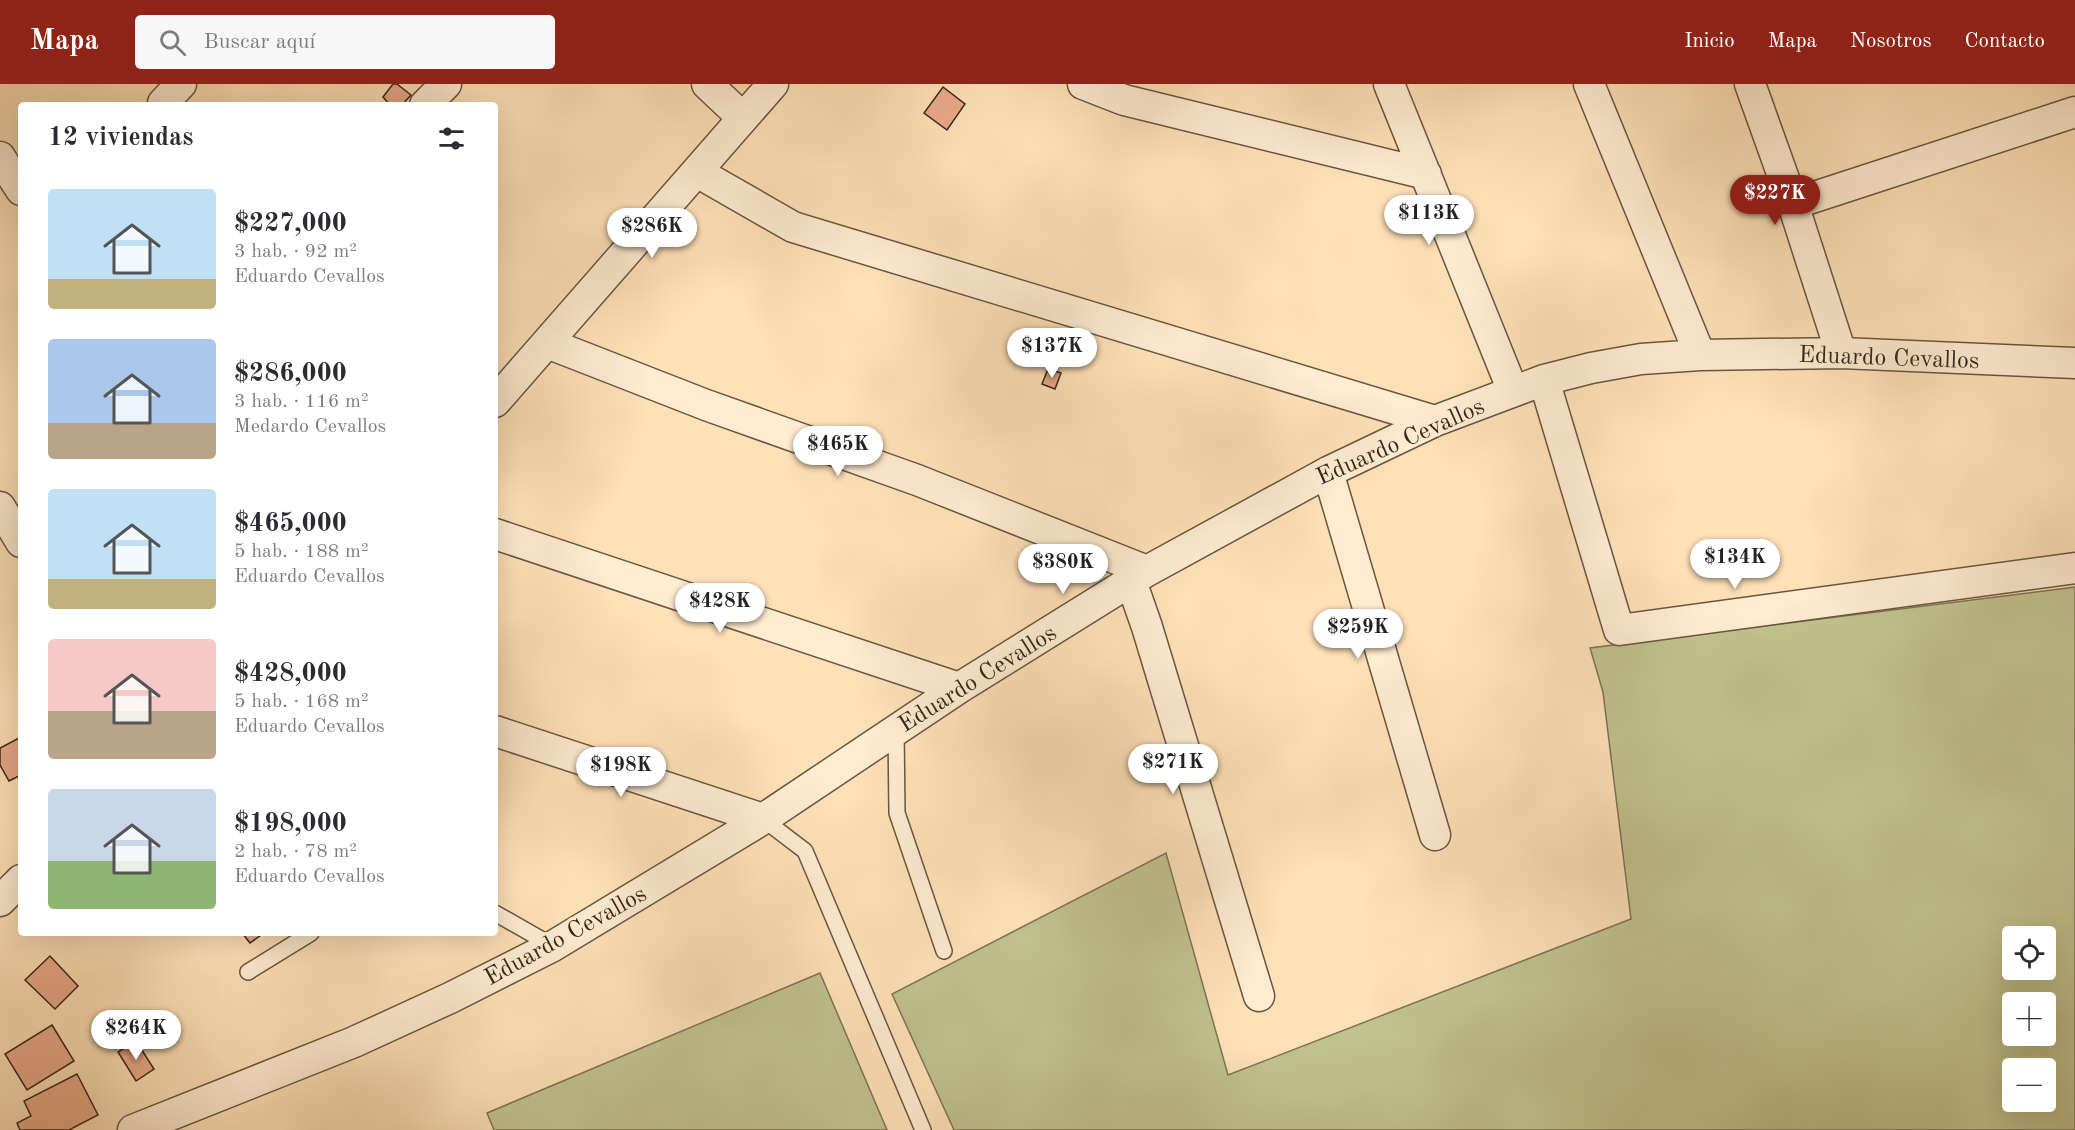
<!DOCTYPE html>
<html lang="es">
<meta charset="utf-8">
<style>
body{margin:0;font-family:"Old Standard TT",serif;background:#f7f7f7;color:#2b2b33;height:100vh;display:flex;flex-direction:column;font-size:22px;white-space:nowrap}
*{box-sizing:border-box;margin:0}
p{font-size:20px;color:#7c7c81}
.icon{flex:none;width:33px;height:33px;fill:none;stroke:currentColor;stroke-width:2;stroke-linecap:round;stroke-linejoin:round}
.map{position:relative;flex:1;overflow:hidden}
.details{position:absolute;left:18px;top:18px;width:480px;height:834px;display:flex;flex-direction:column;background:#fff;border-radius:6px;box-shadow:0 6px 24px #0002}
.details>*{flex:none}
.buttons{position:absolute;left:2002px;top:842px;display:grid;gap:12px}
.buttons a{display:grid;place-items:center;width:54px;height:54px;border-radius:6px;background:#fff;box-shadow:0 6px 24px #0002;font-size:30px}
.price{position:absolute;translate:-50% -51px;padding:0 14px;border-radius:21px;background:#fff;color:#222;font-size:20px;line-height:39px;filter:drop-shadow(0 2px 3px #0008)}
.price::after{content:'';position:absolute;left:50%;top:36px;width:18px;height:14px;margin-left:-9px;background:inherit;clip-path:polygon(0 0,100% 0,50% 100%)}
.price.on{background:#8f2418;color:#fff}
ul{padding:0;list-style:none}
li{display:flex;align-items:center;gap:18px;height:150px;padding:0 30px}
li span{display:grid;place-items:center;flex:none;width:168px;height:120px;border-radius:6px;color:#555}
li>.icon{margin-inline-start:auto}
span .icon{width:72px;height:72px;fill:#fffc;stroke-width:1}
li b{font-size:26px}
h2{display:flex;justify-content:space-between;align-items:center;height:72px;padding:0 30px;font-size:26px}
header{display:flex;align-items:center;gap:36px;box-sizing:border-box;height:84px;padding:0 30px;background:#8f2418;color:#fff}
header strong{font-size:28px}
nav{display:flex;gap:33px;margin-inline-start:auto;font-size:21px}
.search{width:420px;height:54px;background:#f7f7f7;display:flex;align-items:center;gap:15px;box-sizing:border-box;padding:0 21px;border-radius:6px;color:#7c7c81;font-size:22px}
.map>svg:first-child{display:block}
</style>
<header>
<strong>Mapa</strong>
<div class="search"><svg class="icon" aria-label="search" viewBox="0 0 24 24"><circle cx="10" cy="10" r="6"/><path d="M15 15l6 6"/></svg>Buscar aquí</div>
<nav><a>Inicio</a><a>Mapa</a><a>Nosotros</a><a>Contacto</a></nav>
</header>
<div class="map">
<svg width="2075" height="1046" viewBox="0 0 2075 1046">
<rect width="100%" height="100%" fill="#ffe1b8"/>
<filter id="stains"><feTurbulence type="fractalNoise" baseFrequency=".00333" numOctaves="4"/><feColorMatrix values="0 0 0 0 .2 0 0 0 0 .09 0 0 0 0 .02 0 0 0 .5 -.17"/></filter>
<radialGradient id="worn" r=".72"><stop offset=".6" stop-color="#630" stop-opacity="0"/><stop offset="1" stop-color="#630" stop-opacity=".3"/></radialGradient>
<path fill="#c1c28e" stroke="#7b7454" stroke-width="1.5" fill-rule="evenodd" d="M2075,503V1046H954L892,910L1166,769L1228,991L1631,835L1603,608L1590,564ZM2013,852H2046V885H2013ZM2013,918H2046V951H2013ZM2013,984H2046V1017H2013Z
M820,889L887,1046H494L487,1029Z"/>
<path fill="#eaaa8a" stroke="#352719" stroke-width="1.5" d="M393,0H397L411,11L402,21H390L383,13Z
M943,3L965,20L947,46L924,29Z
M1048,285L1061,289L1055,305L1042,300Z
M21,653V691L9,697L0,681V664Z
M242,849H264L250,859Z
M50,872L78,902L55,925L25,896Z
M52,941L74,977L27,1006L5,970Z
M136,957L154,985L136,997L118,968Z
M77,990L98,1031L69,1046H20L17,1039L31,1032L24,1017Z"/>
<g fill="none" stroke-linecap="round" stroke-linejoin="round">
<g stroke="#685641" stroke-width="18">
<path id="lane" d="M896,645L897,729L944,867
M763,735L805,767L923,1046
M495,829L553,862
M248,888L311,849"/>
</g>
<g stroke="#685641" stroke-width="33">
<path id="street" d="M707,0L743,34
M1083,0L1124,16L1426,90
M1389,0L1513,307
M1589,0L1700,271
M1750,0L1793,120L1841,269
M163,19L181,0
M425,21L446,0
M0,73L21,106
M697,88L793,143L1435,337
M1793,120L2075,28
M547,259L706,321L917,396L1147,487
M1544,296L1619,546L2075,484
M495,318L773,0
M1328,388L1435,751
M0,423L21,458
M495,450L959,604
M1131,497L1147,543L1259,912
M495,647L763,735
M0,817L21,796
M133,1046L354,958L450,914L553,862L763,735L959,604L1147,487L1328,388L1435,337L1544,296L1591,284L1641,275L1700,271L1841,269L2075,279"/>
</g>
<use href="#lane" stroke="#ffecd1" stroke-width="15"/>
<use href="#street" stroke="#ffecd1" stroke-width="30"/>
</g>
<g text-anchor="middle" stroke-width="6" stroke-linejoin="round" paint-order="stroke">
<g font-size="24" fill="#352719" stroke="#ffecd1">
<text transform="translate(1889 273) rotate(2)" y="8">Eduardo Cevallos</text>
<text transform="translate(1400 357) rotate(-24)" y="8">Eduardo Cevallos</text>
<text transform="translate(977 594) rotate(-32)" y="8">Eduardo Cevallos</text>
<text transform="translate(565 851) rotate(-29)" y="8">Eduardo Cevallos</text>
</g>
</g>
<rect width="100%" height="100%" filter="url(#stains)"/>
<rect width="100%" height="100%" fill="url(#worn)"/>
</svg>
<div class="buttons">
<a><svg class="icon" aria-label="locate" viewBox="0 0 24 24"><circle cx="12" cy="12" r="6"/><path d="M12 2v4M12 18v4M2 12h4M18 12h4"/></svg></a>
<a>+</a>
<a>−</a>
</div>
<b class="price on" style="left:1775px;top:142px">$227K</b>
<b class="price" style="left:1429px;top:162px">$113K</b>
<b class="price" style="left:652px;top:175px">$286K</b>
<b class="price" style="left:1052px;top:295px">$137K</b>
<b class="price" style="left:838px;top:393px">$465K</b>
<b class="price" style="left:1735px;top:506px">$134K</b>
<b class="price" style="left:1063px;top:511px">$380K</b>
<b class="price" style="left:720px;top:550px">$428K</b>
<b class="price" style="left:1358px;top:576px">$259K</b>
<b class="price" style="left:1173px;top:711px">$271K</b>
<b class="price" style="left:621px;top:714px">$198K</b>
<b class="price" style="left:136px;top:977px">$264K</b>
<section class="details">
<h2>12 viviendas<svg class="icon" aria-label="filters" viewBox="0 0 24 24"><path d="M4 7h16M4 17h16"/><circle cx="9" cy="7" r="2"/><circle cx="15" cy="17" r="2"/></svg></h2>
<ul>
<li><span style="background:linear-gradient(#bfe0f5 75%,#c2b280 0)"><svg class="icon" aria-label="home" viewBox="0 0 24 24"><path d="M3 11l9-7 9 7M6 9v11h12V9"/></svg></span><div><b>$227,000</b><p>3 hab. · 92 m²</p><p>Eduardo Cevallos</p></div></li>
<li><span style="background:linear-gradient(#a9c7e8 70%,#b9a48a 0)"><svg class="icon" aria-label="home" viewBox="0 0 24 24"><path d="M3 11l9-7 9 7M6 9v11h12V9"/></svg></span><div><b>$286,000</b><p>3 hab. · 116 m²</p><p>Medardo Cevallos</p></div></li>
<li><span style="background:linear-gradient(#bfe0f5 75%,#c2b280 0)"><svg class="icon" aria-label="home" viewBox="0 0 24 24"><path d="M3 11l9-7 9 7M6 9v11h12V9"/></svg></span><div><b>$465,000</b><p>5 hab. · 188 m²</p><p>Eduardo Cevallos</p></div></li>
<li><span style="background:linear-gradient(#f6c9c9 60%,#b9a48a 0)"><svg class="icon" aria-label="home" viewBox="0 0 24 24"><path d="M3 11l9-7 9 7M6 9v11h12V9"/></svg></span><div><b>$428,000</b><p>5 hab. · 168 m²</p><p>Eduardo Cevallos</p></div></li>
<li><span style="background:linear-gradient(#c9d6e8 60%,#8fb573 0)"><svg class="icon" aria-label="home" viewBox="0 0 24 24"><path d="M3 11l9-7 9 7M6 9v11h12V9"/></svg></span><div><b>$198,000</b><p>2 hab. · 78 m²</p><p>Eduardo Cevallos</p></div></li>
</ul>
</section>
</div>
